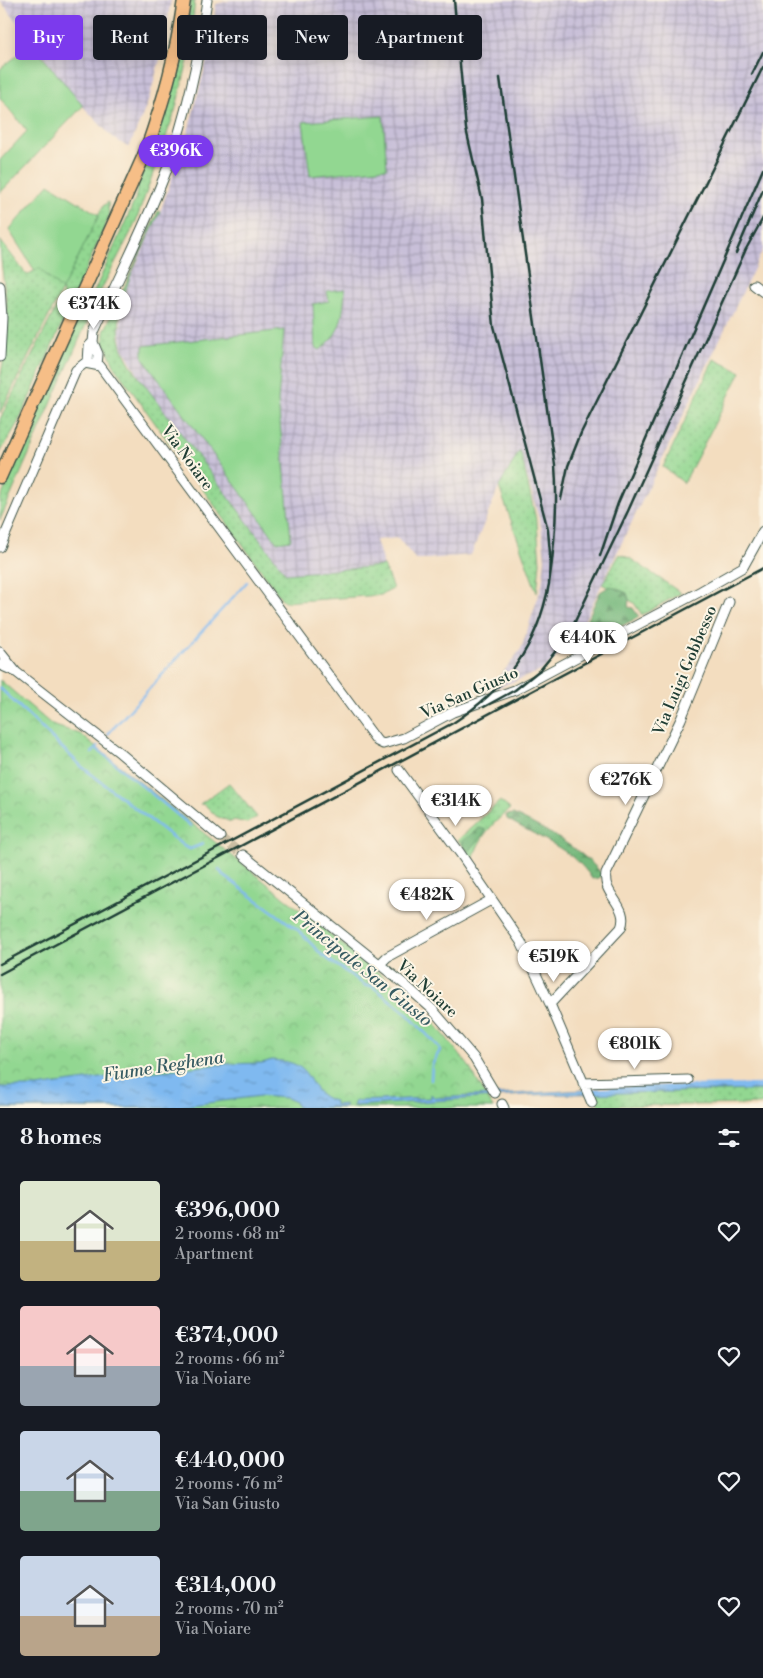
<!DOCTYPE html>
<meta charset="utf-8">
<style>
body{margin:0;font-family:"Libre Bodoni",serif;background:#20242c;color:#f1f3f6;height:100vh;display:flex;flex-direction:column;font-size:19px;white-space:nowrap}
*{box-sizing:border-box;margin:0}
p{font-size:16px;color:#9ea1a6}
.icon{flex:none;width:28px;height:28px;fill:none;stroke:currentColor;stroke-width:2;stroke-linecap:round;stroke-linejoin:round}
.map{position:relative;height:1108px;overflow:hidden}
.sheet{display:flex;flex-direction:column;background:#171b24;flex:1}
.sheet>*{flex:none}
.hud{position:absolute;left:15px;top:15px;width:500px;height:45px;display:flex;gap:10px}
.price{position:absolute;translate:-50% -42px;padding:0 11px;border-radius:18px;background:#fff;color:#222;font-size:16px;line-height:32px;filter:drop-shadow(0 1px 2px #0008)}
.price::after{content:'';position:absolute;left:50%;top:30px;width:15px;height:11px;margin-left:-8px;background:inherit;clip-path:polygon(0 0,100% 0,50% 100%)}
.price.selected{background:#7c3aed;color:#fff}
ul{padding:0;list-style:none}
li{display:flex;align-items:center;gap:15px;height:125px;padding:0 20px}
li span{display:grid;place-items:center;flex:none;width:140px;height:100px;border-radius:5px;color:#555}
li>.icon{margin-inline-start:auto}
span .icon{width:60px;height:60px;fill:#fffc;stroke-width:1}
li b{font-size:21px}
h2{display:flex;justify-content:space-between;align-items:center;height:60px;padding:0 20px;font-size:21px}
.tag{padding:0 18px;border-radius:5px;background:#171b24;box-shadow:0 2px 12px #0003;font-size:18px;line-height:45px}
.tag.selected{background:#7c3aed;color:#fff}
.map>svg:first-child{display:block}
</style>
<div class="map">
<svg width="763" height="1108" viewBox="0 0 763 1108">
<defs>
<pattern id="industrial-grid" width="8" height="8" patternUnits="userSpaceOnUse" patternTransform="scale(1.25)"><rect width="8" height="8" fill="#c8bfd8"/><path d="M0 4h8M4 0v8" fill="none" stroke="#a29cb0"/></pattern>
<pattern id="grass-dots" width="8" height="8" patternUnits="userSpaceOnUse" patternTransform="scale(1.25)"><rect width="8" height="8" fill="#92d791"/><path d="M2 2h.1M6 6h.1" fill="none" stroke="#7db97e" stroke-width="1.8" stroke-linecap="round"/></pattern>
<pattern id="forest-firs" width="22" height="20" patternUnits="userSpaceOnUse" patternTransform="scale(1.25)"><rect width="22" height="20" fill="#75b87b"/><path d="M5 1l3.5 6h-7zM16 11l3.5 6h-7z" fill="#5f9766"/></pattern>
<pattern id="park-crowns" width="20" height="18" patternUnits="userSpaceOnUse" patternTransform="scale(1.25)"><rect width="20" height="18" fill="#92d791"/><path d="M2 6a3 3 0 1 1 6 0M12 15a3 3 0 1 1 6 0" fill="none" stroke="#7db97e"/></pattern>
<pattern id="water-ripples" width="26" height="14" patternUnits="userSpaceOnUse" patternTransform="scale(1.25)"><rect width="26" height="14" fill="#7fb9f0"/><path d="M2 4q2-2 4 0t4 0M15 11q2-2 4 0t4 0" fill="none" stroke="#6798c3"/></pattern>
</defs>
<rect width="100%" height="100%" fill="#fcf5e5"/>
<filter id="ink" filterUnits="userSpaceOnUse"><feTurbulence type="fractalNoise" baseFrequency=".02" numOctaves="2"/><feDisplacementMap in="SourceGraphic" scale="10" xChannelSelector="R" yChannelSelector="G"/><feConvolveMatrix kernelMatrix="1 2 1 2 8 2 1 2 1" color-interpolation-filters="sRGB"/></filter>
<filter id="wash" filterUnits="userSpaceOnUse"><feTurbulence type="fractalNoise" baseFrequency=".0096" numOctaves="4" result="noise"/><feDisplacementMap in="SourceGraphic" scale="20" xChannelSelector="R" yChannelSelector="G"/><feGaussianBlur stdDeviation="1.12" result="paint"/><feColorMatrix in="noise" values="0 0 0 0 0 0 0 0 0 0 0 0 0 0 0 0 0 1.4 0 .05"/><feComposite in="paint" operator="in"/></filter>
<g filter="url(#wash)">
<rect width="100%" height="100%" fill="#f3ddbf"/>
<path fill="url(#industrial-grid)" d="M0,0H171L162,52L148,102L129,148L112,137L74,97Z
M231,0H763V250L574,642L541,671L483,693L504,671L521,649L542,585L545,559L541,526L520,451L499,487L471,555L416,560L398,538L376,540L384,566L286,574L141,380L123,348L120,331L122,307L128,283L160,212L188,132L211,44L216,4Z"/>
<path fill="url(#grass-dots)" stroke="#588a62" d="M191,0H195L188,61L175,111L135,224L101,290L0,520V500L77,320L94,292L135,200L139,181L164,116L179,68Z
M108,202L109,217L20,419L0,453V419L63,294L62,290L0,413C0,403 0,392 0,382C2,364 7,347 8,328C8,298 0,269 0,240L27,275L39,268L62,289L103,206Z
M158,211L160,212C143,249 109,306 122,347C126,359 134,370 141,380L286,574L384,566L393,589L381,595L284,602L116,369L104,342V332Z
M714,359L741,372L684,483L663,467Z
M520,450L537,524L540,562L537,593L499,487Z
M620,554L631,559L681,593L642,615L634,603L602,584Z
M229,783L257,817L247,823L234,820L231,822L216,816L205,805L200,804Z
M500,801L510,809C493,823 478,838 473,860L458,840Z
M763,1090V1104L599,1106L595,1093Z"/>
<path fill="url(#forest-firs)" stroke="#4a7a58" d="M610,586L627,593L629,599L628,607L633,608L639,617L578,648L571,649L576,644L600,592Z
M513,814C542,828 581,848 602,874L599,878L592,879C575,850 535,836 507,819L506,815Z
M480,828L486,830C482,839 474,843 469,852L463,847V840Z"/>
<path fill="url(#park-crowns)" stroke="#588a62" d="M0,680L52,725L80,734L400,990L433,1021L468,1065L493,1108H0Z"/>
<path fill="#92d791" stroke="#588a62" d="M32,44L83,106L0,193V160L27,131L0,98V69Z
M383,116L387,168L310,176L303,122Z
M49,184L99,215L62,290L39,268L35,271L9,230Z
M345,289C343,316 342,333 320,350L315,347L313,304L329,301L327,291Z
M284,330L278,401L291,540L277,542L143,358V346Z"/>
<path fill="url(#water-ripples)" stroke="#4f7b92" d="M272,1060C279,1061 289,1061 296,1065C314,1074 310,1096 335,1101V1105L345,1104V1107L298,1108L295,1102L286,1098L260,1096L169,1108H0V1087H37L114,1076L224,1064L262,1063Z
M763,1085V1090L528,1095L353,1106L355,1101L431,1098V1094L435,1098L641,1087Z"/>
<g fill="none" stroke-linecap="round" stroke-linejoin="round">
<path stroke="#7fb9f0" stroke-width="2.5" d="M0,688L81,766L185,847L190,849L203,844
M108,734L247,582
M96,748L191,826
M92,753L98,746
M219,869L223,875L298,930L322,955L366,986H372L406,1013L439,1047L440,1050L432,1065L431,1080
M644,1087L763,1085
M591,1090L638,1087"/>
</g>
</g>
<g filter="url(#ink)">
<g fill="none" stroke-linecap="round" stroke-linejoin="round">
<path stroke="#c9bda3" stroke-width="9" stroke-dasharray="9 4.5" stroke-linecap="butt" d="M220,837L243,855"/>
<g stroke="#3f5549" stroke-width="11">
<path id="minor" d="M754,285L763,292
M0,286L2,318L0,357
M93,342L94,332C118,278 146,225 167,169C187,114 199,58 207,0
M88,363L89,346L93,342L98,354L97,365
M0,547L76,370L85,363L100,366L377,741L383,744L404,738L453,712L515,690L701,591L743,567L763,531
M0,652L16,672L0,665
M16,672L120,753L220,837
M399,770L460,853L521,942L550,1004L592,1103
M243,855L404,984L432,1009L474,1058L495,1093
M379,965L387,957L491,900
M550,1004L621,928C630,906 602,895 606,874L681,719L729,602
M583,1083L688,1080
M502,1104L504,1108"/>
</g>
<g stroke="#3f5549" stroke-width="15">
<path id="highway" d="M0,477L146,151C165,97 176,56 184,0"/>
</g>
<use href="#minor" stroke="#fff" stroke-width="9"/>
<use href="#highway" stroke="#f6be87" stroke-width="12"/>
<path stroke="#1f3d34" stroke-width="2.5" d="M454,0L466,129L482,199L494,326L548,530L550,553L549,584C555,543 558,505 555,465L500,78
M752,74L763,52
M736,253L763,190
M561,499L568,466L581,433L763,67
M600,556L618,503L763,169
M484,707L515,690L541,669L568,636L628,511L746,249L763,218
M0,964L453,723C506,688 537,648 549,584
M0,974L763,568"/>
</g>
</g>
<g text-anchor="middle" stroke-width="4" stroke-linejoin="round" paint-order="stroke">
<g font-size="16" fill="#1f3d34" stroke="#fcf5e5">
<text transform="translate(188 457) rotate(54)" y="6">Via Noiare</text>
<text transform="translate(684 670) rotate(-67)" y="6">Via Luigi Gobbesso</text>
<text transform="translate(469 692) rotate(-24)" y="6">Via San Giusto</text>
<text transform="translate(428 988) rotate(43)" y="6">Via Noiare</text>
</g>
<g font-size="18" font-style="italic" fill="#375c63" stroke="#fcf5e5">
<text transform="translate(363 968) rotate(39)" y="6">Principale San Giusto</text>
<text transform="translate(163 1066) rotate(-9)" y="6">Fiume Reghena</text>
</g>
</g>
</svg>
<b class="price selected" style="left:176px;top:177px">€396K</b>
<b class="price" style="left:94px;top:330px">€374K</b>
<b class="price" style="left:588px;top:664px">€440K</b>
<b class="price" style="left:626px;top:806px">€276K</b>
<b class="price" style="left:456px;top:827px">€314K</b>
<b class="price" style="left:427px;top:921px">€482K</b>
<b class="price" style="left:554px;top:983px">€519K</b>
<b class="price" style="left:635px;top:1070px">€801K</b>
<div class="hud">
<a class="tag selected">Buy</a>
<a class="tag">Rent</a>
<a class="tag">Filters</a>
<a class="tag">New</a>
<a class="tag">Apartment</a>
</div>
</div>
<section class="sheet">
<h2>8 homes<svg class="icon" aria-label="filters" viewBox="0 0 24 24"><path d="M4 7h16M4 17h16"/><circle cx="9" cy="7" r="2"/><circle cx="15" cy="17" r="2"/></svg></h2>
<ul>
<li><span style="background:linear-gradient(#dfe7d0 60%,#c2b280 0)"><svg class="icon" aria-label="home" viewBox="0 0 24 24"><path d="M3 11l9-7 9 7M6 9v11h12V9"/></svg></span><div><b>€396,000</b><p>2 rooms · 68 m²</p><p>Apartment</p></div><svg class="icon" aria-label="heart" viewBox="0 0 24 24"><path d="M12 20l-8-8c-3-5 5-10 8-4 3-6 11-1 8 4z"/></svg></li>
<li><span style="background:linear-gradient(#f6c9c9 60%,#9aa5b1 0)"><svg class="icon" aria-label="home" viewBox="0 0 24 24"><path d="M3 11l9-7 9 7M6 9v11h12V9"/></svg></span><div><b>€374,000</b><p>2 rooms · 66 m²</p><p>Via Noiare</p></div><svg class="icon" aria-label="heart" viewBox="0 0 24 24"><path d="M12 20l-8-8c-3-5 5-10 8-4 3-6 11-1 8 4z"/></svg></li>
<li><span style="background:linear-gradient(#c9d6e8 60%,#7fa58c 0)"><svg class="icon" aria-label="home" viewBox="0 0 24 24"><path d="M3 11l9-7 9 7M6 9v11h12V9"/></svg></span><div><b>€440,000</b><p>2 rooms · 76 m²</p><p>Via San Giusto</p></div><svg class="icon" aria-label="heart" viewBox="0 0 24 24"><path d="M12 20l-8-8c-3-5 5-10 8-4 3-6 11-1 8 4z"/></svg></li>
<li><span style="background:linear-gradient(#c9d6e8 60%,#b9a48a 0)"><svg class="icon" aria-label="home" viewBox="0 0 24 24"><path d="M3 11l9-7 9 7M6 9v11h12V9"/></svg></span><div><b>€314,000</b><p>2 rooms · 70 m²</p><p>Via Noiare</p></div><svg class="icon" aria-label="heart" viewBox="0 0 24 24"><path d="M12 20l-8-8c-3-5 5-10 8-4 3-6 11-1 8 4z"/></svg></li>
</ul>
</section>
